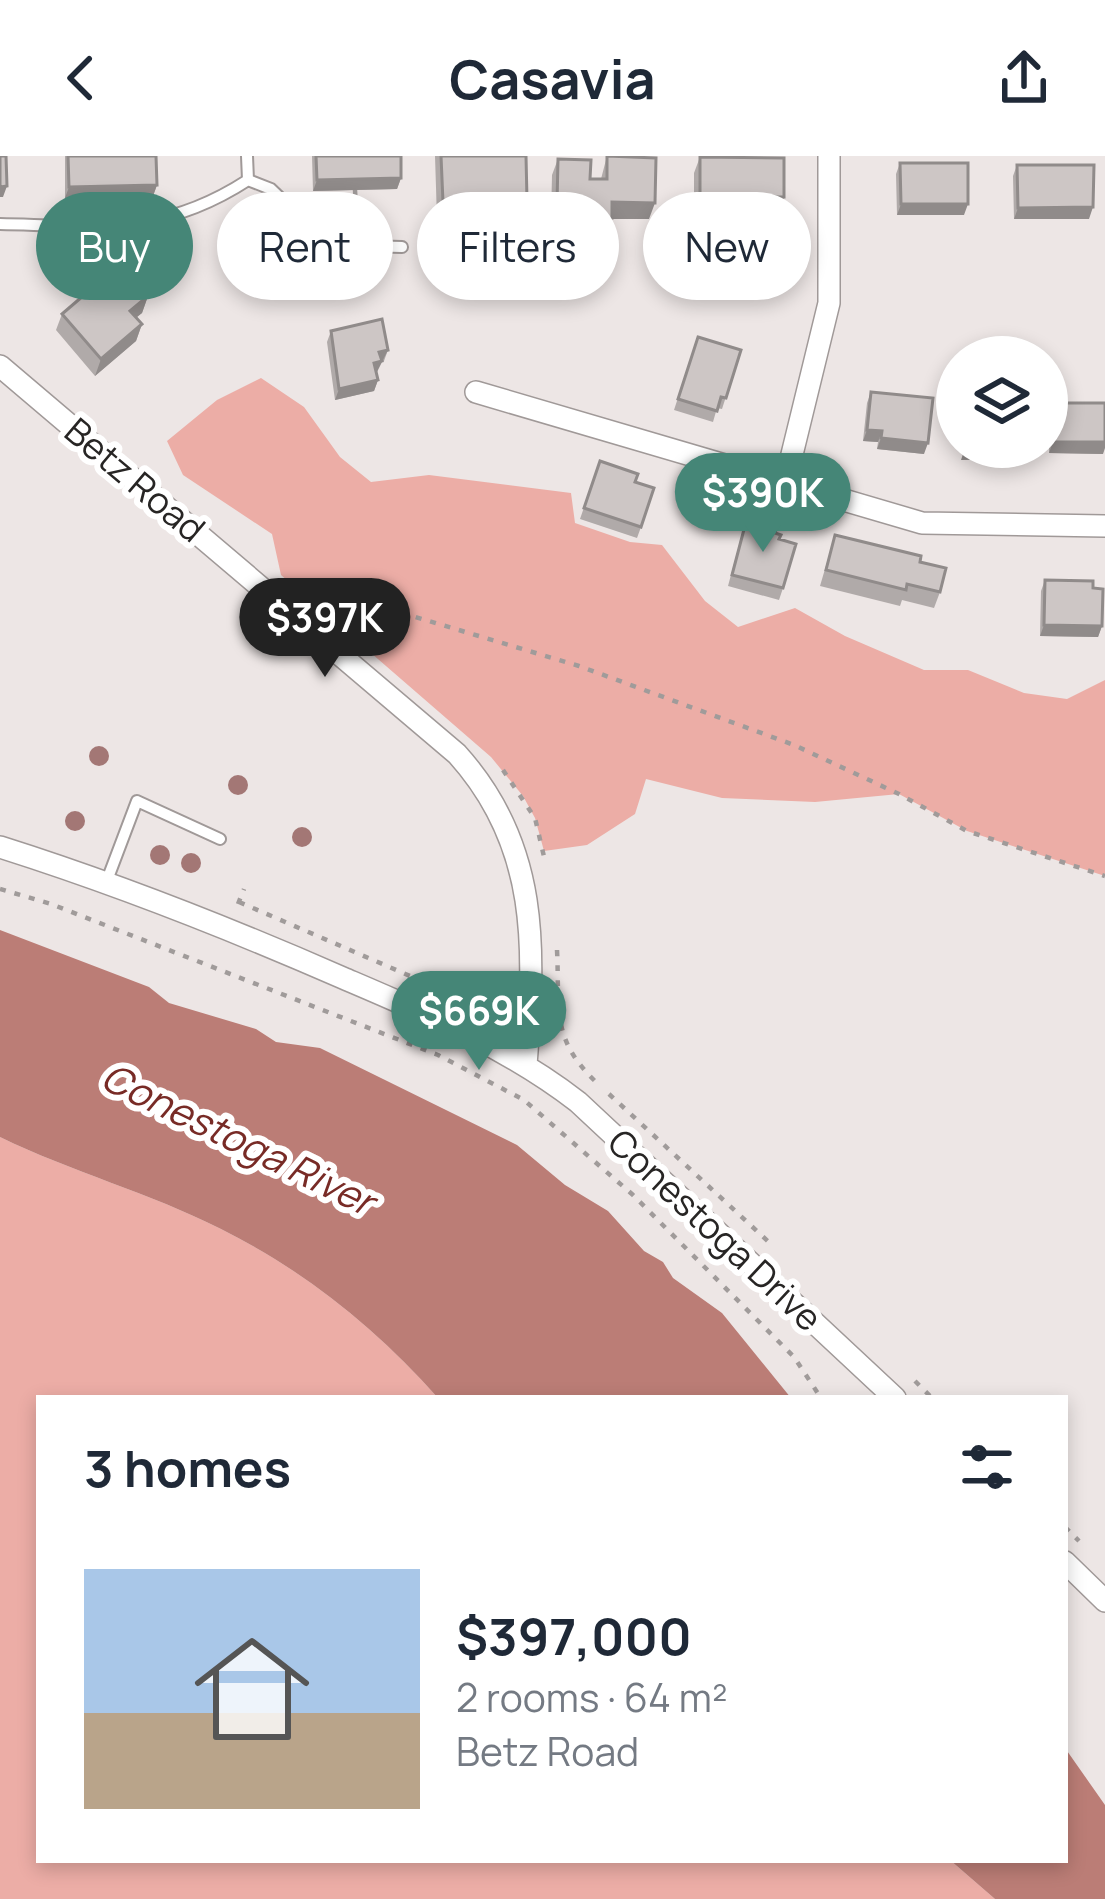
<!DOCTYPE html>
<meta charset="utf-8">
<style>
body{margin:0;font-family:Manrope,sans-serif;background:#f6f6f7;color:#1f2937;height:100vh;display:flex;flex-direction:column;font-size:45px;white-space:nowrap}
*{box-sizing:border-box;margin:0}
p{font-size:39px;color:#747a83}
.icon{flex:none;width:66px;height:66px;fill:none;stroke:currentColor;stroke-width:2;stroke-linecap:round;stroke-linejoin:round}
.map{position:relative;flex:1;overflow:hidden}
.side{position:absolute;left:36px;top:1239px;width:1032px;height:468px;display:flex;flex-direction:column;background:#fff;border-radius:0px;box-shadow:0 6px 18px #0003}
.side>*{flex:none}
.banner{position:absolute;left:36px;top:36px;width:1035px;height:108px;display:flex;gap:24px}
.buttons{position:absolute;left:936px;top:180px;display:grid;gap:24px}
.buttons a{display:grid;place-items:center;width:132px;height:132px;border-radius:50%;background:#fff;box-shadow:0 6px 18px #0003;font-size:60px}
.price{position:absolute;translate:-50% -102px;padding:0 27px;border-radius:42px;background:#458677;color:#fff;font-size:39px;line-height:78px;filter:drop-shadow(0 3px 6px #0008)}
.price::after{content:'';position:absolute;left:50%;top:72px;width:36px;height:27px;margin-left:-18px;background:inherit;clip-path:polygon(0 0,100% 0,50% 100%)}
.price.active{background:#222;color:#fff}
ul{padding:0;list-style:none}
li{display:flex;align-items:center;gap:36px;height:300px;padding:0 48px}
li span{display:grid;place-items:center;flex:none;width:336px;height:240px;border-radius:0px;color:#555}
li>.icon{margin-inline-start:auto}
span .icon{width:144px;height:144px;fill:#fffc;stroke-width:1}
li b{font-size:51px}
h2{display:flex;justify-content:space-between;align-items:center;height:144px;padding:0 48px;font-size:51px}
.tag{padding:0 42px;border-radius:54px;background:#fff;box-shadow:0 6px 18px #0003;font-size:42px;line-height:108px}
.tag.active{background:#458677;color:#fff}
header{display:flex;justify-content:space-between;align-items:center;height:156px;padding:0 48px;background:#fff;font-size:54px;font-weight:700}
.map>svg:first-child{display:block}
</style>
<header><svg class="icon" aria-label="back" viewBox="0 0 24 24"><path d="M15 5l-7 7 7 7"/></svg>Casavia<svg class="icon" aria-label="share" viewBox="0 0 24 24"><path d="M12 15V3M7 8l5-5 5 5M5 13v7h14v-7"/></svg></header>
<div class="map">
<svg width="1105" height="1743" viewBox="0 0 1105 1743">
<rect width="100%" height="100%" fill="#ede6e5"/>
<path fill="#ecada6" d="M261,222L304,251L340,301L371,326L429,319L571,337L575,367L630,386L662,389L705,445L738,471L795,452L845,480L924,514H968L1024,537L1067,543L1105,524V720L967,675L899,638L815,646L722,642L646,623L635,658L587,689L544,695L535,662L523,640L491,601L281,419L272,378L183,319L167,285L217,244Z
M0,981C72,1016 150,1037 221,1073C305,1115 376,1172 438,1242H39V1704H950L995,1743H0Z"/>
<path fill="#bb7d76" d="M0,774L149,831L169,847L256,873L276,886L320,892L517,989L565,1029L608,1055L644,1095L663,1106L673,1122L722,1157L791,1242H438C376,1172 305,1115 221,1073C150,1037 72,1016 0,981Z
M1065,1592L1105,1649V1743H995L950,1704H1065Z"/>
<g fill="none" stroke-linecap="round" stroke-linejoin="round">
<g stroke="#a09998" stroke-width="14">
<path id="service" d="M247,0L248,24L271,33L329,89L402,91
M0,68C98,70 162,80 248,24
M106,727L137,645L220,683"/>
</g>
<g stroke="#a09998" stroke-width="24">
<path id="minor" d="M0,210L457,598C540,690 535,792 526,909
M476,236L922,367L1105,370
M785,327L829,147V0
M0,691C117,728 231,773 343,822C425,857 507,891 578,946L895,1242
M1065,1406L1105,1445"/>
</g>
<path stroke="#a09b9a" stroke-width="4.5" stroke-dasharray="6 9" stroke-linecap="butt" d="M355,34L357,72
M301,434L312,430L579,510L794,589L899,638L967,675L1105,720
M503,614L535,662L545,705
M0,733L51,748L438,899L524,944L633,1039L794,1201L821,1242
M239,746L461,842L490,847L505,862
M238,748L244,733
M557,794C560,852 550,882 596,926
M609,938L772,1089
M915,1225L932,1242
M1065,1371L1079,1385"/>
<use href="#service" stroke="#fff" stroke-width="10"/>
<use href="#minor" stroke="#fff" stroke-width="21"/>
</g>
<g fill="#a37775">
<circle cx="99" cy="600" r="10"/>
<circle cx="238" cy="629" r="10"/>
<circle cx="75" cy="665" r="10"/>
<circle cx="302" cy="681" r="10"/>
<circle cx="160" cy="699" r="10"/>
<circle cx="191" cy="707" r="10"/>
</g>
<path fill="#b0aaa9" d="M65,0H156L157,29L153,40L65,42Z
M312,0H401V22L397,33L313,35Z
M435,0H526L527,44L521,60L437,63Z
M607,0L649,63H612L606,79L581,78L582,65L551,64L552,19L558,3L590,23H601Z
M700,1L784,41L778,57H727L723,68L703,69V59H694V17Z
M900,7L964,59H897L896,18Z
M1017,9L1089,63H1014L1013,20Z
M115,133L148,140L142,157L136,161L142,168L136,185L95,220L56,174L62,158L102,134Z
M331,175L388,194L384,205L381,206L376,216L378,224L374,235L335,244L327,186Z
M698,181L741,194L722,253L717,252L713,266L674,254Z
M871,236L924,298L877,293L878,286L863,285L867,247Z
M1053,247L1103,298L1049,297V258Z
M600,305L635,326L641,371L637,382L580,363Z
M743,374L775,377L779,383L783,432L779,444L728,430Z
M835,379L920,406L940,436L934,452L902,444L900,450L820,430Z
M1045,424L1093,432L1102,470L1098,481L1040,480L1041,435Z"/>
<path fill="#908b8a" d="M401,22L397,33L313,35L317,24Z
M157,29L153,40L65,42L69,31Z
M7,30L3,41H0V31Z
M729,41H784L778,57H727L723,68L703,69L709,52Z
M700,43H709L703,59H694Z
M527,44L521,60L437,63L443,46Z
M612,46L655,47L649,63H612L606,79L581,78L587,62Z
M557,48L588,49L582,65L551,64Z
M901,48H968L964,59H897Z
M1093,51L1089,63H1014L1018,52Z
M148,140L142,157L125,171L130,155Z
M142,168L136,185L95,220L101,203Z
M388,194L377,216L370,218L379,196Z
M378,224L374,235L335,244L339,233Z
M867,274L882,275L878,286L863,285Z
M881,282L928,287L924,298L877,293Z
M1053,286H1105V292L1103,298L1049,297Z
M965,292H1021L1017,303L961,304Z
M1044,469L1102,470L1098,481L1040,480Z"/>
<path fill="#cdc6c5" stroke="#908b8a" stroke-width="3" d="M0,0H6L7,30L0,31Z
M68,0H156L157,29L69,31Z
M316,0H401V22L317,24Z
M441,0H526L527,44L443,46Z
M607,0L656,2L655,47L612,46V62H587L588,49L557,48L558,3L591,4L590,23H607Z
M700,1L784,2V41H729V52H709V43H700Z
M900,7H968V48H901Z
M1017,9H1094L1093,51L1018,52Z
M130,120L148,140L130,155L142,168L101,203L62,158L97,128L102,134L110,128L115,133Z
M382,163L388,194L379,196L382,205L374,207L378,224L339,233L331,175Z
M698,181L741,194L726,242L721,241L717,255L678,243Z
M871,236L933,242L928,287L881,282L882,275L867,274Z
M1053,247H1105V286H1053Z
M965,291H1021V292H965Z
M600,305L638,318L635,326L654,332L641,371L584,352Z
M747,362L777,371L775,377L781,379L779,383L796,388L783,432L732,419Z
M835,379L921,400L920,406L946,412L940,436L907,428L906,434L826,414Z
M1045,424L1093,425V432L1103,433L1102,470L1044,469Z"/>
<g text-anchor="middle" stroke-width="12" stroke-linejoin="round" paint-order="stroke">
<g font-size="36" fill="#272524" stroke="#fff">
<text transform="translate(135 324) rotate(40)" y="13">Betz Road</text>
<text transform="translate(715 1074) rotate(43)" y="13">Conestoga Drive</text>
</g>
<g font-size="39" font-style="italic" fill="#782b26" stroke="#fff">
<text transform="translate(238 983) rotate(26)" y="14">Conestoga River</text>
</g>
</g>
</svg>
<div class="buttons">
<a><svg class="icon" aria-label="layers" viewBox="0 0 24 24"><path d="M12 4l9 5-9 5-9-5zM3 14l9 5 9-5"/></svg></a>
</div>
<b class="price" style="left:763px;top:399px">$390K</b>
<b class="price active" style="left:325px;top:524px">$397K</b>
<b class="price" style="left:479px;top:917px">$669K</b>
<div class="banner">
<a class="tag active">Buy</a>
<a class="tag">Rent</a>
<a class="tag">Filters</a>
<a class="tag">New</a>
</div>
<section class="side">
<h2>3 homes<svg class="icon" aria-label="filters" viewBox="0 0 24 24"><path d="M4 7h16M4 17h16"/><circle cx="9" cy="7" r="2"/><circle cx="15" cy="17" r="2"/></svg></h2>
<ul>
<li><span style="background:linear-gradient(#a9c7e8 60%,#b9a48a 0)"><svg class="icon" aria-label="home" viewBox="0 0 24 24"><path d="M3 11l9-7 9 7M6 9v11h12V9"/></svg></span><div><b>$397,000</b><p>2 rooms · 64 m²</p><p>Betz Road</p></div></li>
</ul>
</section>
</div>
